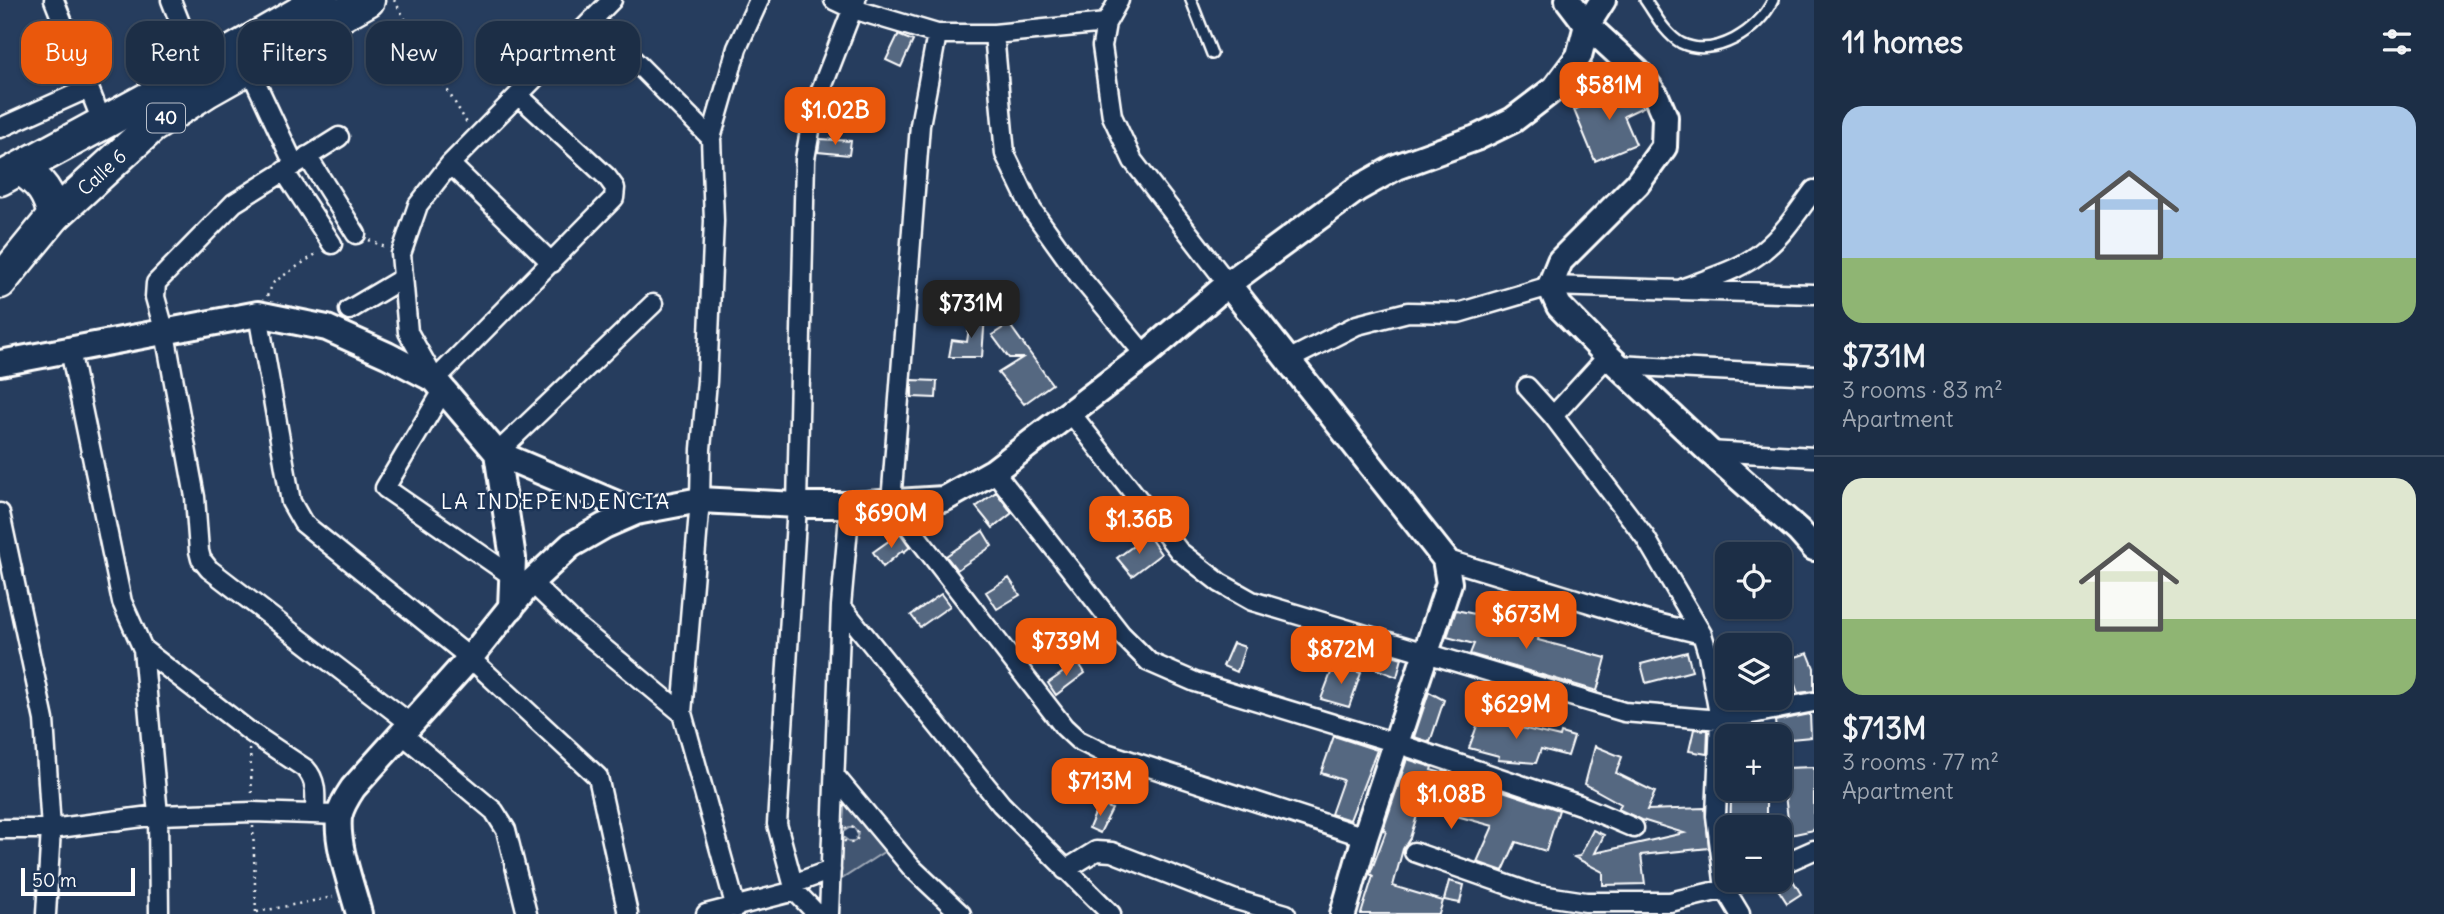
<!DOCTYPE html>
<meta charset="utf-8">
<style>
body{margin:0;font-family:Delius,sans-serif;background:#293a51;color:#f1f3f6;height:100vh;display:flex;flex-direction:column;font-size:26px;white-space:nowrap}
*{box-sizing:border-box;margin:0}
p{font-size:23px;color:#a0a8b3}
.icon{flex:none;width:38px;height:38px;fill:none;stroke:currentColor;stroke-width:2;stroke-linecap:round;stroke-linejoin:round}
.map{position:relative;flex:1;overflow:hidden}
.drawer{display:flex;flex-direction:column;background:#1c2e46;width:630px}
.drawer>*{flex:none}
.hud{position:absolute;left:21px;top:21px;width:665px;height:63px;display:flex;gap:14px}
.buttons{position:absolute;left:1715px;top:542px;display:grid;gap:14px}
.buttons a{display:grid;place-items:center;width:77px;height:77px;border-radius:14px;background:#1c2e46;box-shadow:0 2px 5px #0004,0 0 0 2px #3a4a5f;font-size:35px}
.scale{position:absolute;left:21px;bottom:18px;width:114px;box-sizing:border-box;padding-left:7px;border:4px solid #fff;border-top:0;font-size:19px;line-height:24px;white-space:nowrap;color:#fff;-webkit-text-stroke:5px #1d3557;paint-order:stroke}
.price{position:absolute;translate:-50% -60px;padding:0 16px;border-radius:14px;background:#ea580c;color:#fff;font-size:23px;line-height:46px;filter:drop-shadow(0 2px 4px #0008)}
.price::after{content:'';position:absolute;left:50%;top:42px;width:21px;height:16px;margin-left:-10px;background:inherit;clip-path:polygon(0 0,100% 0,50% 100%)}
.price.on{background:#222;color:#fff}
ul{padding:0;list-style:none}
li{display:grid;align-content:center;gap:14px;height:371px;padding:0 28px}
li+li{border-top:2px solid #3a4a5f}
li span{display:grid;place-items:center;height:217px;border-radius:21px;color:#555}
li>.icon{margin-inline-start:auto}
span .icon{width:126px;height:126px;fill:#fffc;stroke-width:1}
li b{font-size:30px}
h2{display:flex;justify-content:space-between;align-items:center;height:84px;padding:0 28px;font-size:30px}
.tag{padding:0 24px;border-radius:21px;background:#1c2e46;box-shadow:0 2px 5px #0004,0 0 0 2px #3a4a5f;font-size:24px;line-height:63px}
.tag.on{background:#ea580c;color:#fff}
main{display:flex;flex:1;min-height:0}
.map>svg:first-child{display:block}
</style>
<main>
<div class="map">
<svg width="1814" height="914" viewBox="0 0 1814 914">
<rect width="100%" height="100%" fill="#263d5e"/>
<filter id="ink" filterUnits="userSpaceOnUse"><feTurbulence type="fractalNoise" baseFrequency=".0143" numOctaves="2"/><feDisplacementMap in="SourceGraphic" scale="14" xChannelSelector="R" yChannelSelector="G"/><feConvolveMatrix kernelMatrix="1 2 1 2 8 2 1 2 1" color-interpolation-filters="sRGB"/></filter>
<g filter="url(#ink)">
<path fill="#425672" stroke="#a0aab8" stroke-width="2" fill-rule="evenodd" d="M836,777L893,846L831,886ZM849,828H854L858,834L855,841L851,843L843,837V832Z"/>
<path fill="#556781" stroke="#fff" stroke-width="2" d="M898,35L913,41L901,67L886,60Z
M1629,85L1643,107L1624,116L1636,144L1595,161L1574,110Z
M820,139L851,141L849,155L818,152Z
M971,314L985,315L982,357H949L952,340L967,342Z
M1009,324L1052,384L1024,404L998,373L1022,358H1009L992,335Z
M912,380L937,381L936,398L912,397Z
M996,492L1012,513L993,528L976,507Z
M983,531L992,546L957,570L946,556Z
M900,533L910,547L904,552L903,550L883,567L873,552Z
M1148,535L1161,554L1132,576L1117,558Z
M1009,578L1020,595L997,609L986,592Z
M941,594L950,606L920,627L911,615Z
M1456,610L1484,616L1511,626V628L1539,635L1538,640L1606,658L1597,691L1470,654L1474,644L1447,637Z
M1233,643L1245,647L1237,672L1223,666Z
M1382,652L1402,658L1397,677L1376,669Z
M1687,652L1692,671L1646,683L1641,664Z
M1808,653L1814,668V691L1798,693L1786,660Z
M1078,662L1085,673L1056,695L1048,683Z
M1334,665L1361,673L1349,707L1321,699Z
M1429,692L1444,700L1430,742L1414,737Z
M1482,712L1505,720L1504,724L1560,737L1561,733L1574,737L1568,756L1541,749L1536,763L1498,760L1499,756L1469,748Z
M1810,714L1811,737L1780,740V737H1777L1775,721Z
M1694,729L1708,730L1707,754L1689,751Z
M1334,736L1377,750L1350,820L1331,814L1343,780L1321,773Z
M1595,746L1622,757L1616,773L1655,792L1647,810L1705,808L1709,848L1641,855L1645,884L1603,885V872L1574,857L1580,856L1593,830L1604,835L1595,853L1684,833L1642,820L1618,809L1621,804L1585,784Z
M1407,759L1432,767L1431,770L1476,782L1559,810L1546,851L1516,842L1503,871L1477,862L1493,826L1420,806L1410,838L1403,849L1393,886L1443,901L1439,914H1361L1373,876L1370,874L1386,831L1383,830Z
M1814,767V830L1790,835L1785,795V768Z
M1731,800L1766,801V828H1730Z
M1099,804L1112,809L1100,833L1089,828Z
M1791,877L1801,894L1787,903L1776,886Z
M1449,881L1464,885L1460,903L1444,900Z"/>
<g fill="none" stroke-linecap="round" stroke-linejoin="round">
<g stroke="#fff" stroke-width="14">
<path id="lane" d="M1191,0L1212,54
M1645,0C1655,14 1665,34 1681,43C1714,59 1759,31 1773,0"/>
</g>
<g stroke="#fff" stroke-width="23">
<path id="street" d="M54,0L103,124
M171,0L199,71
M834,0L853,9L937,34H994L1106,23
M1119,0L1106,23L1102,46L1112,116L1133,161L1228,284
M593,19L711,138
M937,34L920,125L891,503L1064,727L1078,740L1100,751L1365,837
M994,34L1005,154L1032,210L1080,277L1145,355
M249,68L294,164
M518,95L607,177L615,188L614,198L435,380L408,332L401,254L418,205L450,164L612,0
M0,128L89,88
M339,137L234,203L156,283L155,297L165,333L195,497L199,551L201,559L209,569L411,724
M307,156L356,234
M450,164L552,263
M284,171L332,244
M1684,288C1710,278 1743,269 1764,250C1784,234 1799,210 1814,190
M349,310L403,278
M258,314L291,502L303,523L470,658L598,777L628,914
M70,350L122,602L143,649L158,815L159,914
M1288,360L1357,325L1408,312L1458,313L1550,286L1814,294
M1617,365L1814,375
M1527,387L1553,416L1645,537L1702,634L1708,654L1720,720L1716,816L1725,889L1740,914
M444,389L385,488L512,576
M1070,412L1179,551L1220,583L1252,601L1624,712L1720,720L1814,702
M1553,416L1608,356
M1709,451L1814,457
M497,453L653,304
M994,471L1121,634L1149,662L1195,682L1396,743L1580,805L1634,828
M0,513L44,720L51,829L46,914
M1445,559L1648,621L1702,634
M531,582L577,626L682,713
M841,606L1001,804L1111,914
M143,649L249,731L306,769C318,782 315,798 315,814
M402,734L494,811L506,830L527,914
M836,777L911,867L961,914
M0,829H51L158,815L253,812L340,815
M1414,852L1534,894L1586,902H1670L1725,889L1745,880
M1780,865L1814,850
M1065,870L1096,851L1112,852L1233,899L1286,914
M793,884L831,870
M736,908L682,713L700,500L701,449L707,381L714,221L711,138L737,48L759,0
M706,914L795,891
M817,914L795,891L777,824L797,505L805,159L814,108L856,0
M829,914L841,606L850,505"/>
</g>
<g stroke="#fff" stroke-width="30">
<path id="secondary" d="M1568,0L1587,25L1638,72L1656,96L1665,117L1664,147L1637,184L1560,261L1550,286L1559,306L1608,356L1709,451L1799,531L1814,548
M1228,284L1445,559L1449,583L1365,837L1343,914
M0,363L258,314L327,328L387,355L435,380L497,453L636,512
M497,453L513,558L511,608
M359,914C352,886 336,846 339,817C341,806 347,797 353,788L470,658L531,582L571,545L604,526L636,512L700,500L797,505H850L944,499L994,471L1145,355L1228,284L1357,189L1396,167L1476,138L1513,120L1555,88L1579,56L1587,25L1603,0"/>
</g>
<g stroke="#fff" stroke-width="37">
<g id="highway">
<path d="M21,169C41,182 49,193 54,216"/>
<path d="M0,179L199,71L322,0"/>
<path id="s1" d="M0,282L54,216L151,127L207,91L368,0"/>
</g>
</g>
<path stroke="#fff" stroke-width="2.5" stroke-dasharray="2 5" stroke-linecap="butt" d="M394,0L467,123
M369,240L385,247
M267,296L274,282L319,252
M250,749L252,795
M253,826L256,914
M842 835a8 8 0 1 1 16 0a8 8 0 1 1-16 0Z
M257,912L333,897"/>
<use href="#lane" stroke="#1d3557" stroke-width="9"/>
<use href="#street" stroke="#1d3557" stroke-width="18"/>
<use href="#secondary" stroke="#1d3557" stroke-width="24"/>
<use href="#highway" stroke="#1d3557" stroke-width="32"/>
</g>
</g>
<g text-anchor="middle" stroke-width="5" stroke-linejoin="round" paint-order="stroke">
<rect fill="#1d3557" stroke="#bbc2cd" stroke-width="2" x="147" y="103.5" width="38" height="29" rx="5"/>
<g font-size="18" font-weight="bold" fill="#fff">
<text x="166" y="124">40</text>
</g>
<g font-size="19" fill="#fff" stroke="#1d3557">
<text dy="7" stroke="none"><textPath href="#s1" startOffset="150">Calle 6</textPath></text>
</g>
<g font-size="21" letter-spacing="2" fill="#fff" stroke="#1d3557">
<text x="556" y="509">LA INDEPENDENCIA</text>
</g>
</g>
</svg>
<div class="buttons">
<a><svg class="icon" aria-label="locate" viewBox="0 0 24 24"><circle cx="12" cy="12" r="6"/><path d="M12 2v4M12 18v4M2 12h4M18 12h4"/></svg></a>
<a><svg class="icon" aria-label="layers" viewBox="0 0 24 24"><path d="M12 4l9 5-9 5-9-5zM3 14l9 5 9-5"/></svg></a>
<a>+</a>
<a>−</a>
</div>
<div class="scale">50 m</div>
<b class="price" style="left:1609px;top:122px">$581M</b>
<b class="price" style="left:835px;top:147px">$1.02B</b>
<b class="price on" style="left:971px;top:340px">$731M</b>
<b class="price" style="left:891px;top:550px">$690M</b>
<b class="price" style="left:1139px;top:556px">$1.36B</b>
<b class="price" style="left:1526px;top:651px">$673M</b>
<b class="price" style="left:1066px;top:678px">$739M</b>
<b class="price" style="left:1341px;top:686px">$872M</b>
<b class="price" style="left:1516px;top:741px">$629M</b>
<b class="price" style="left:1100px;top:818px">$713M</b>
<b class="price" style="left:1451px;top:831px">$1.08B</b>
<div class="hud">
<a class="tag on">Buy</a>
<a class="tag">Rent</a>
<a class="tag">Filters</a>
<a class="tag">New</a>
<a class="tag">Apartment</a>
</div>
</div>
<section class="drawer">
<h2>11 homes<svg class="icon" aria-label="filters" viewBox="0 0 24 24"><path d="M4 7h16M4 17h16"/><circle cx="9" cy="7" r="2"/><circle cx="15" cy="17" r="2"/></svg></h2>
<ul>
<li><span style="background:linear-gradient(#a9c7e8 70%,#8fb573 0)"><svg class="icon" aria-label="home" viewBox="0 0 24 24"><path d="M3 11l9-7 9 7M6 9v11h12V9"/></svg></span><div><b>$731M</b><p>3 rooms · 83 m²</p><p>Apartment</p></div></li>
<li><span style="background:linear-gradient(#dfe7d0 65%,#8fb573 0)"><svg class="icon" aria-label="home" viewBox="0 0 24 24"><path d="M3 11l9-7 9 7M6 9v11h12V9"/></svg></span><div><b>$713M</b><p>3 rooms · 77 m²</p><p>Apartment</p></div></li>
</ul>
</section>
</main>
